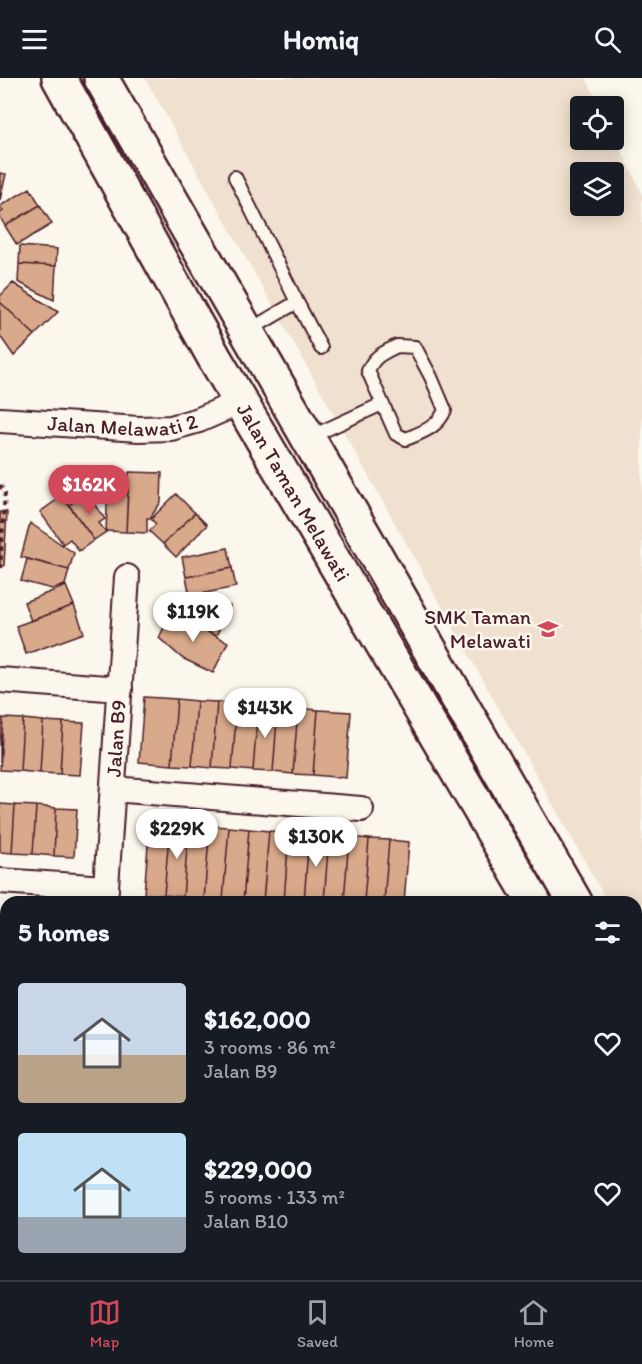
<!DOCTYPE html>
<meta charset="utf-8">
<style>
body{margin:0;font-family:Itim,sans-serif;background:#20242c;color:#f1f3f6;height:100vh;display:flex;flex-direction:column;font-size:22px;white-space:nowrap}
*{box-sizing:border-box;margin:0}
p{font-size:20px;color:#9ea1a6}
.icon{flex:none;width:33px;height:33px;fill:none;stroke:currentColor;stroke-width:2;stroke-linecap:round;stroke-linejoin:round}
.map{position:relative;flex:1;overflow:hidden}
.side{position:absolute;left:0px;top:818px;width:642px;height:386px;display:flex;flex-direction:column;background:#171b24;border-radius:18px 18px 0 0;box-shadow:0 3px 15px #0003}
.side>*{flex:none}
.fabs{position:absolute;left:570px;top:18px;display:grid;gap:12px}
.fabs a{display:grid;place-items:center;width:54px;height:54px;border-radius:6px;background:#171b24;box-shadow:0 3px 15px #0003;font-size:30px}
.price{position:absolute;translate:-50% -51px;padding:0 14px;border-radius:21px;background:#fff;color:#222;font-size:20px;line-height:39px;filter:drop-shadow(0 2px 3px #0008)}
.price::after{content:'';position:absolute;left:50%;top:36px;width:18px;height:14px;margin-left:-9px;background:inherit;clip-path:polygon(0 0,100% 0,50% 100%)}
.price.on{background:#d1495b;color:#fff}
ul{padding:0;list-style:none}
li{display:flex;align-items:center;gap:18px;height:150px;padding:0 18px}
li span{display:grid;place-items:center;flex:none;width:168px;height:120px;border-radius:6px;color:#555}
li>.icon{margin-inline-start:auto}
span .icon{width:72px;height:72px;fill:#fffc;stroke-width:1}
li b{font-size:26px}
h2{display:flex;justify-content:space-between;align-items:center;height:72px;padding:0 18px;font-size:26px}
header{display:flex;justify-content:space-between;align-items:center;height:78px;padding:0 18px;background:#171b24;font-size:27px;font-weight:700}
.dock{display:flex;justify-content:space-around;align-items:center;height:84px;border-top:2px solid #363941;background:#171b24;font-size:16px;color:#9ea1a6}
.dock a{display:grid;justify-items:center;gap:3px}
.dock .on{color:#d1495b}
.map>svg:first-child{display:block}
</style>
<header><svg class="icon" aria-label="menu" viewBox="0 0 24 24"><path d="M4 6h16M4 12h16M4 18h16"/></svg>Homiq<svg class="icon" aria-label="search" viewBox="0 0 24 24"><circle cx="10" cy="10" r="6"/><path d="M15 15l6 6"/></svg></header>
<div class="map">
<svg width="642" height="1202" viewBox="0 0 642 1202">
<rect width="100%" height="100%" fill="#fbf7ec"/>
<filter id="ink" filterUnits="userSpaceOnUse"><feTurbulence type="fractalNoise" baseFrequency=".0167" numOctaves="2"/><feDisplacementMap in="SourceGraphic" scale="12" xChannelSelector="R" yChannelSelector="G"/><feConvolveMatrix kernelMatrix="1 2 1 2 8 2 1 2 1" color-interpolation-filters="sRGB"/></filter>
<g filter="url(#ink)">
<path fill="#f0e0cf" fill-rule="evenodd" d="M145,0H586L600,28H580V62H614V57L642,115V885L636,874V824L607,823ZM580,94H614V128H580Z
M0,1109L6,1110V1197H636V1179L642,1183V1202H0Z"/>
<path fill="#d8a98a" stroke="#4a1f2b" stroke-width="1.5" d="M0,95L6,96L0,122Z
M30,110L40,127L5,148L0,139V135L3,133L0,128Z
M40,127L52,146L17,167L5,148Z
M20,168L57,171L56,188L19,186Z
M19,186L56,188L54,222L18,204Z
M13,205L58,234L35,257L0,224V218Z
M0,224L35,257L14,278L0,258Z
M129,394L162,395L161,424L150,440H147V455L126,454Z
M108,407L128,408L126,454L106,453Z
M86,415L105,441L99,445L106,454L94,462L69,427Z
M176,416L195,435L163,466L149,453L156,446L151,441Z
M62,418L94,462L79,473L70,461L63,466L40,434Z
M0,434H7L4,488H0Z
M195,435L207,447L176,479L163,466Z
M30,445L74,475L69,492L21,479Z
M228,470L232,490L186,499L182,479Z
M27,481L69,492L65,507L52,511L21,503Z
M232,490L236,509L190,518L186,499Z
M66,508L74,527L31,543L24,524Z
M179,518L230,528L216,558L170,536Z
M74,527L84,555L26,576L16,548Z
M170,536L228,564L213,595L182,580L159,560Z
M144,619L177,621L172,687L139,684Z
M177,621L197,623L192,688L172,687Z
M197,623L217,624L212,690L192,688Z
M217,624L237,626L232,691L212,690Z
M237,626L258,627L253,693L232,691Z
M258,627L278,629L273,694L253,693Z
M278,629L298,630L293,696L273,694Z
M298,630L318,632L313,697L293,696Z
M318,632L351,634L346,700L313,697Z
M0,640H3L0,684Z
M3,640L23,641L20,693L0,692Z
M23,641L43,643L40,695L20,693Z
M43,643L63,644L60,696L40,695Z
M63,644L84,645L80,697L60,696Z
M0,726L15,727L12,775L0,774Z
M15,727L36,728L33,776L12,775Z
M36,728L56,730L54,778L33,776Z
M56,730L77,731L74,779L54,778Z
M150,743L170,745L164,817L144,816Z
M170,745L189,746L183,819L164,817Z
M189,746L210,748L204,821L183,819Z
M210,748L229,749L223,822L204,821Z
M229,749L249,751L243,824L223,822Z
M249,751L269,753L263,824H243Z
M269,753L289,754L284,824H263Z
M289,754L309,756L304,824H284Z
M309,756L329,757L324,824H304Z
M329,757L349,759L344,824H324Z
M349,759L369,761L364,824H344Z
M369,761L389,762L384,824H364Z
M389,762L409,764L404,824H384Z
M0,848H6V901H0Z
M0,923H3L0,969Z
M3,923H6V978L0,977Z
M132,1197H234L255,1202H131Z
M393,1197H472L471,1202H392Z"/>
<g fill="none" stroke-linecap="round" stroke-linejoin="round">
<g stroke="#4a1f2b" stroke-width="16">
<path id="lane" d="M235,99L297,224L248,253
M297,224L321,270
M397,268L415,269L431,299L445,332C438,349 423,354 406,361L396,356L368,293C374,278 383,275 397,268Z
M310,359L382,326
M293,1197L316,1202"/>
</g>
<g stroke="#4a1f2b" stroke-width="28">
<g id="street">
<path id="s1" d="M0,342L139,351L171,350L199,342L240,324"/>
<path d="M0,602L120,611"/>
<path d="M113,711L361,731"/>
<path d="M0,803L106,810"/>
<path id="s2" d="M105,824L127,499"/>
<path d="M0,1000H6"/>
<path d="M0,1130L6,1131"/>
<path d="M627,1197L633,1202"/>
<path d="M122,1202L123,1197"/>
<path d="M372,1202L373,1197"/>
<path d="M490,1202L491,1197"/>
</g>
</g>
<g stroke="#4a1f2b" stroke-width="38">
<g id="secondary">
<path id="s3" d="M59,0L214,279L534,824"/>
<path d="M101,0L575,824"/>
<path d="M636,930L642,941"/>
<path d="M636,999L642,1009"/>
<path d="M0,1058L6,1059"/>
<path d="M0,1091L6,1092"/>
<path d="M636,1104L642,1106"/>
</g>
</g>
<path stroke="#4a1f2b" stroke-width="4" stroke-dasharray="4.5 4.5" stroke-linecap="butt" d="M0,407L5,415L0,490"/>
<use href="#lane" stroke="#fbf7ec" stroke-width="12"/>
<use href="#street" stroke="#fbf7ec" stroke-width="24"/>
<use href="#secondary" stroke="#fbf7ec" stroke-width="33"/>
</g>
</g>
<defs>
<g id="school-bare" transform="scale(1.62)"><path d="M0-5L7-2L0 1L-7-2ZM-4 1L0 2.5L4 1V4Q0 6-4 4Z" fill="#d1495b" stroke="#fbf7ec" stroke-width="2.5" paint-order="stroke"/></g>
</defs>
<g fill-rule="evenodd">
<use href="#school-bare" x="548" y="551"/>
</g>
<g text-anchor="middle" stroke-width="5" stroke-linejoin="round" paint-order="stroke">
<g font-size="21" fill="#4a1f2b" stroke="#fbf7ec">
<text dy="7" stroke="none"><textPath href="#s1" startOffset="123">Jalan Melawati 2</textPath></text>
<text dy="7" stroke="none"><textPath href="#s3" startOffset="476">Jalan Taman Melawati</textPath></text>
<text dy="7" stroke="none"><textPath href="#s2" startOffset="164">Jalan B9</textPath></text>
</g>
<g font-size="21" fill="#4a1f2b" stroke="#fbf7ec" text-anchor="end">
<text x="531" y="546">SMK Taman<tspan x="531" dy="24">Melawati</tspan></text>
</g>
</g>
</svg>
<div class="fabs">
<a><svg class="icon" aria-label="locate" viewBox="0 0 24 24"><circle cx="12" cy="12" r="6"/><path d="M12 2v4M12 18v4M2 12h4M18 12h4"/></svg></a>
<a><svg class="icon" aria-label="layers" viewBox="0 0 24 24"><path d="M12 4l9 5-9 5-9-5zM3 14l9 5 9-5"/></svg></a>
</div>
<b class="price on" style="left:89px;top:438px">$162K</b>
<b class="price" style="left:193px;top:565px">$119K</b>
<b class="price" style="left:265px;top:661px">$143K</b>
<b class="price" style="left:177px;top:782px">$229K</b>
<b class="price" style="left:316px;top:790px">$130K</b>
<section class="side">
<h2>5 homes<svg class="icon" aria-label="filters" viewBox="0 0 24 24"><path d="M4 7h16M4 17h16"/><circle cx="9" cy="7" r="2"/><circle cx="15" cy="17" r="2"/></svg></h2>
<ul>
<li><span style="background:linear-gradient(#c9d6e8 60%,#b9a48a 0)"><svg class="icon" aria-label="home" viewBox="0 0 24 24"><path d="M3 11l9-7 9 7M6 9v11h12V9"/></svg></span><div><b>$162,000</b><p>3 rooms · 86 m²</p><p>Jalan B9</p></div><svg class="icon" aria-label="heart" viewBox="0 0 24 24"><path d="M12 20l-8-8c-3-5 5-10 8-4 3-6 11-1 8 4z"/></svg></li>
<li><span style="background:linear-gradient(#bfe0f5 70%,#9aa5b1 0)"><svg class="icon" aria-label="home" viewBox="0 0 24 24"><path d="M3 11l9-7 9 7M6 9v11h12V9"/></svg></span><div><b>$229,000</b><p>5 rooms · 133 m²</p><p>Jalan B10</p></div><svg class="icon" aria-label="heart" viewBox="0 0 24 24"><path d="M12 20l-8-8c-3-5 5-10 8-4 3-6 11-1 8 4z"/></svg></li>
</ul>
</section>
</div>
<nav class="dock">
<a class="on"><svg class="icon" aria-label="map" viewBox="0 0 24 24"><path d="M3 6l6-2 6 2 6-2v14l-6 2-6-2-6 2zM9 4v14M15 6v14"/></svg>Map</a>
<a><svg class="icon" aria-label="saved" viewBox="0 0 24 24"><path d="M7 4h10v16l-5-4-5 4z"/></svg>Saved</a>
<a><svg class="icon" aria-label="home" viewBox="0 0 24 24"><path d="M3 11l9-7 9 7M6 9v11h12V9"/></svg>Home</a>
</nav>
